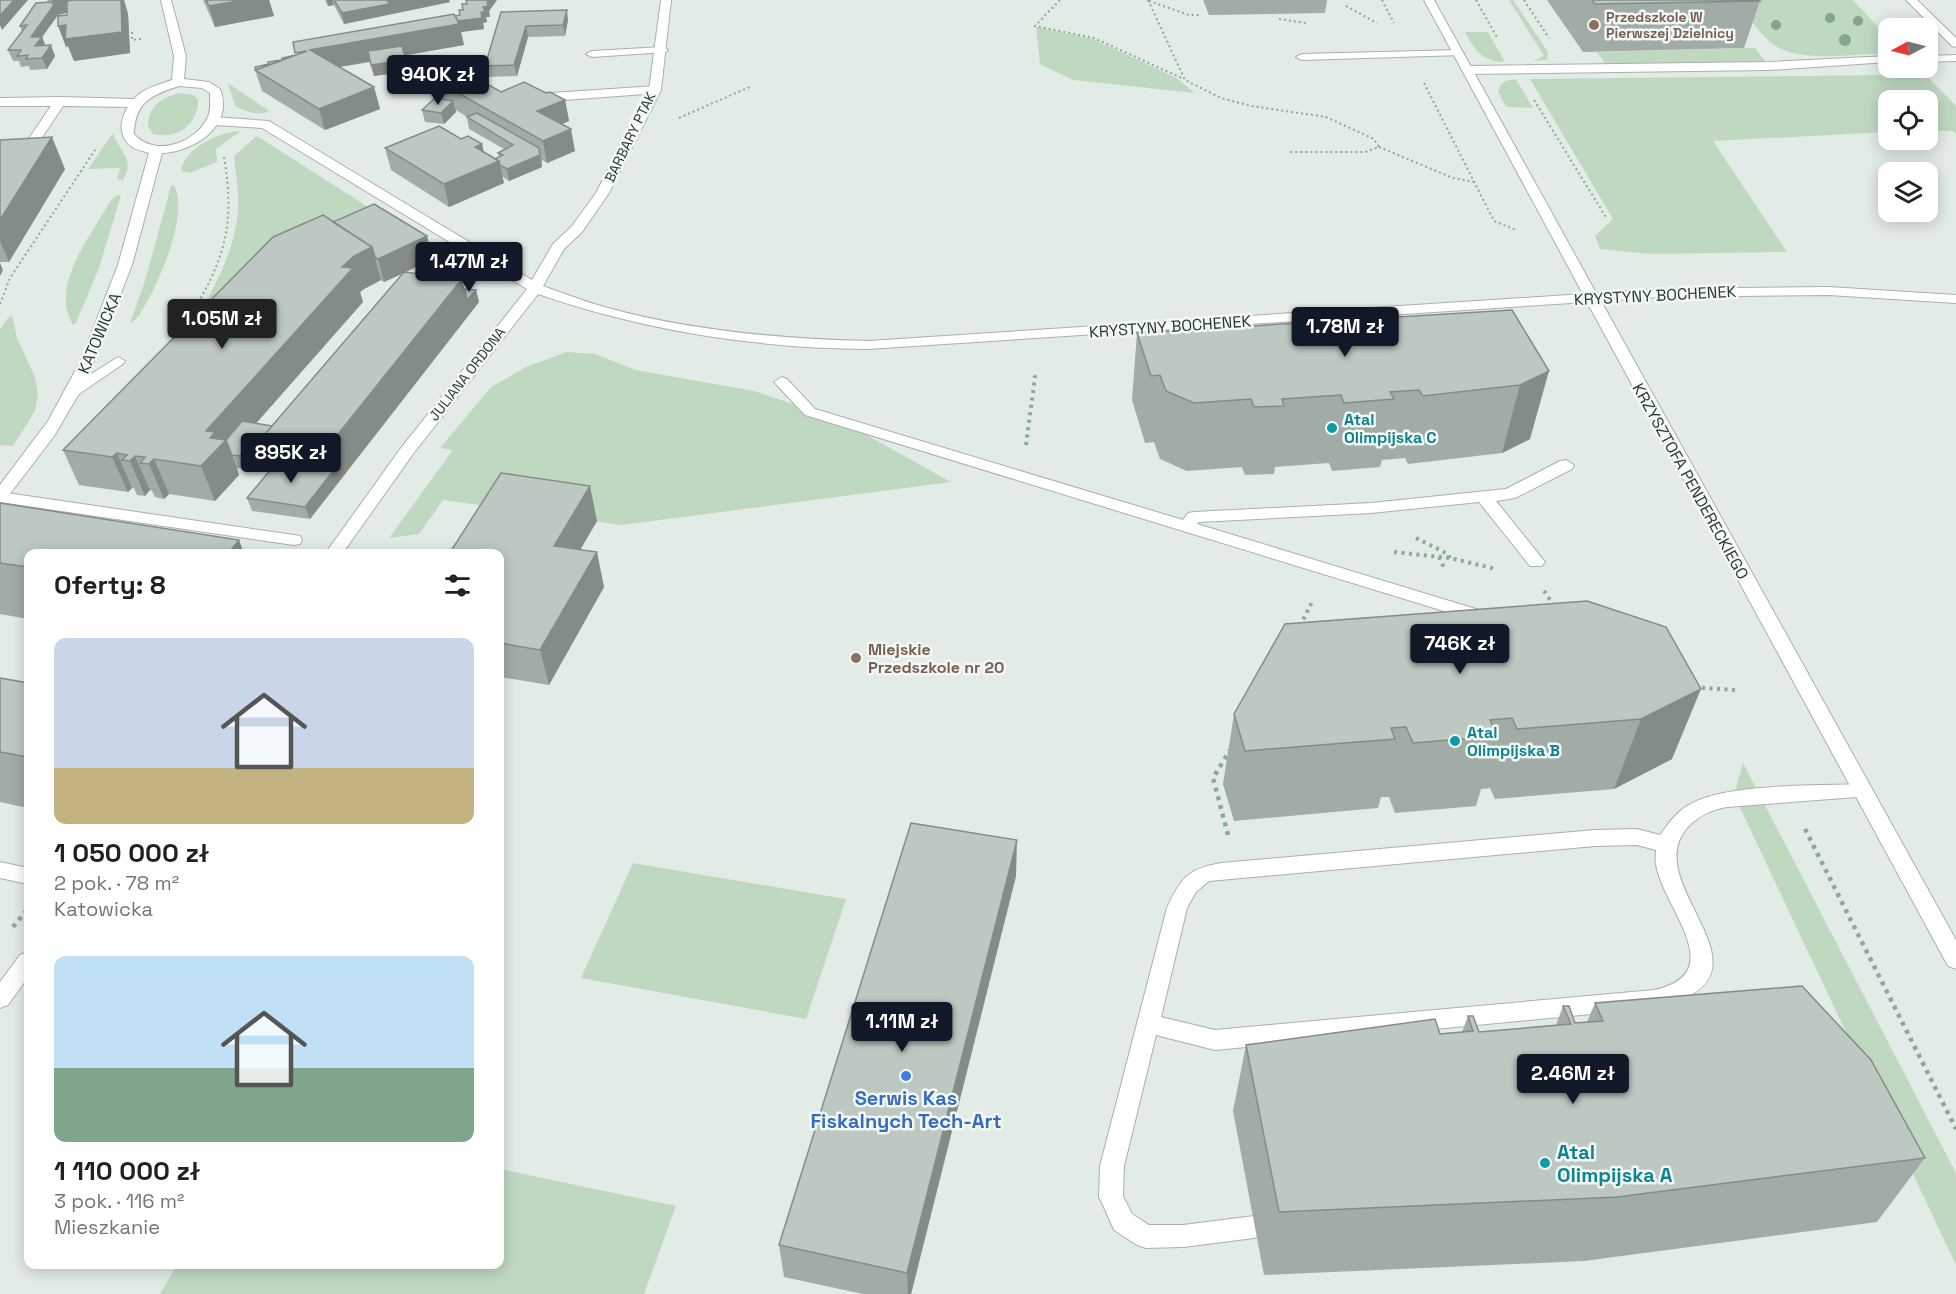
<!DOCTYPE html>
<html lang="pl">
<meta charset="utf-8">
<style>
body{margin:0;font-family:"Space Grotesk",sans-serif;background:#f6f6f6;color:#202124;height:100vh;display:flex;flex-direction:column;font-size:22px;white-space:nowrap}
*{box-sizing:border-box;margin:0}
p{font-size:20px;color:#757577}
.icon{flex:none;width:33px;height:33px;fill:none;stroke:currentColor;stroke-width:2;stroke-linecap:round;stroke-linejoin:round}
.map{position:relative;flex:1;overflow:hidden}
.side{position:absolute;left:24px;top:549px;width:480px;height:720px;display:flex;flex-direction:column;background:#fff;border-radius:12px;box-shadow:0 3px 15px #0003}
.side>*{flex:none}
.needle{width:39px;rotate:263deg}
.buttons{position:absolute;left:1878px;top:18px;display:grid;gap:12px}
.buttons a{display:grid;place-items:center;width:60px;height:60px;border-radius:12px;background:#fff;box-shadow:0 3px 15px #0003;font-size:30px}
.price{position:absolute;translate:-50% -51px;padding:0 14px;border-radius:6px;background:#111827;color:#fff;font-size:20px;line-height:39px;filter:drop-shadow(0 2px 3px #0008)}
.price::after{content:'';position:absolute;left:50%;top:36px;width:18px;height:14px;margin-left:-9px;background:inherit;clip-path:polygon(0 0,100% 0,50% 100%)}
.price.active{background:#222;color:#fff}
ul{padding:0;list-style:none}
li{display:grid;align-content:center;gap:12px;height:318px;padding:0 30px}
li span{display:grid;place-items:center;height:186px;border-radius:12px;color:#555}
li>.icon{margin-inline-start:auto}
span .icon{width:108px;height:108px;fill:#fffc;stroke-width:1}
li b{font-size:26px}
h2{display:flex;justify-content:space-between;align-items:center;height:72px;padding:0 30px;font-size:26px}
.map>svg:first-child{display:block}
</style>
<div class="map">
<svg width="1956" height="1294" viewBox="0 0 1956 1294">
<rect width="100%" height="100%" fill="#e3ebe6"/>
<path fill="#bfd9c1" d="M1509,0H1513L1548,52L1547,60L1533,61L1544,56Z
M1735,0H1853L1888,38V53C1859,54 1799,63 1774,45C1759,34 1747,14 1735,0Z
M1036,27L1093,39L1175,77L1195,93L1073,80L1040,64Z
M1465,32H1488L1505,62C1482,62 1475,50 1465,32Z
M1755,48L1766,62L1606,64L1597,52Z
M1890,68H1919L1956,106V134L1952,131H1928V100H1888V132L1713,141L1787,252L1651,254L1600,249L1595,236L1613,219L1530,79L1896,75Z
M1516,79L1533,108L1506,107L1498,91C1501,81 1507,80 1516,79Z
M228,83L269,111C259,117 245,111 235,106Z
M179,93L193,95L198,99C199,124 177,140 153,134L148,126C148,107 161,98 179,93Z
M241,131L216,149L217,162L190,173L181,171C184,148 221,131 241,131Z
M113,133C119,152 136,159 123,180L117,179L120,168L88,169Z
M257,136L390,221L199,316C218,279 240,240 238,198C238,184 235,170 234,156Z
M174,185C189,214 161,276 147,302C142,310 138,320 130,323L145,281L171,186Z
M121,195L99,268L76,323L73,325C49,284 92,235 111,200L116,196Z
M12,315L17,338L35,377L38,394L35,411L13,446L0,445V330L6,320Z
M566,352L595,354L636,370L754,391L836,418L951,482L622,525L443,500L419,534L389,538L453,450L440,448L491,387L526,367Z
M1743,763L1956,1173V1265L1734,795Z
M633,863L846,899L806,1019L581,978Z
M500,1169L676,1206L644,1294H160L177,1265L500,1264Z"/>
<g fill="none" stroke-linecap="round" stroke-linejoin="round">
<g stroke="#a6b2ac" stroke-width="2">
<path id="service" d="M662,47L668,50L666,52L592,57L586,54L592,51Z
M1458,50L1464,53L1462,55L1302,60L1296,57L1302,54Z
M1956,55V61L1928,62V56Z
M1888,56V62L1769,70L1467,74L1461,70L1467,66L1769,62Z
M655,86L659,87V93L537,102L531,98L537,94Z
M60,97L135,99L141,103L135,107L63,106L27,160L0,162V154L19,153L51,106H0V98Z
M118,357L125,361L123,364L79,394H69L66,391L69,388Z
M0,492L294,535L300,536L302,540L300,544L294,545L0,502Z
M1863,784L1870,786L1873,791L1870,796L1727,807C1710,810 1694,818 1684,832C1643,890 1789,978 1654,1008L1215,1050L1156,1035L1124,1166L1123,1196L1132,1214L1149,1225H1183L1254,1216L1263,1219L1266,1227L1263,1235L1254,1238L1183,1247L1146,1248L1137,1245L1114,1230L1103,1205L1099,1197L1100,1166L1167,908C1181,878 1187,869 1221,863L1595,830L1637,829L1660,835C1669,823 1676,812 1689,805C1726,783 1818,786 1863,784ZM1637,845L1656,850C1656,854 1655,859 1656,864C1662,907 1732,973 1654,990L1215,1030L1161,1017L1187,908L1196,892L1209,881L1595,846Z
M0,862L28,868V884L0,878Z"/>
</g>
<g stroke="#a6b2ac" stroke-width="2">
<path id="pedestrian" d="M782,377L787,379L815,409L1183,520L1188,513L1194,512L1371,503L1506,489L1560,461L1566,460L1574,465L1572,469L1515,498L1496,501L1545,562L1542,566H1530L1479,502L1371,513L1199,522L1197,524L1489,613L1492,617L1489,621L1483,623L805,415L774,382Z"/>
</g>
<g stroke="#a6b2ac" stroke-width="2">
<path id="minor" d="M661,0H671L661,90L609,193L582,232L564,249L543,286C565,294 586,302 608,308C693,331 781,339 868,341L1583,294L1424,0H1434L1596,293L1660,289L1829,287L1956,295V303L1829,295L1660,297L1601,301L1956,940V969L1948,966L1587,302L868,349C755,348 645,331 538,294L413,454L342,554H325L401,448L527,289L262,128L215,125L209,121L215,117L269,121L532,280L553,244L572,226L596,193L649,90Z
M1906,0H1917L1956,38V47L1952,46Z
M28,952V977L8,1005L0,1008V982L20,955Z"/>
</g>
<g stroke="#a6b2ac" stroke-width="2">
<path id="tertiary" d="M161,0H171L186,56L184,79L209,82L220,89C235,126 193,152 162,153L132,265L86,382L54,436L6,499L0,500V485L48,421L80,362L118,265L149,153C144,151 136,150 132,147C113,133 123,108 138,95C148,87 161,84 172,80L174,56ZM179,86L202,88L210,93C210,101 211,110 208,117C196,143 155,158 134,134C135,102 151,95 179,86Z"/>
</g>
<path stroke="#87ab99" stroke-width="2" stroke-dasharray="2 3" stroke-linecap="butt" d="M1060,0L1035,26L1094,38L1184,79
M1148,0L1185,80L1221,98L1251,106L1326,117L1374,139L1379,147L1365,152H1288
M1382,0L1394,23
M1476,0L1498,39
M1524,0L1549,38
M1149,1L1189,15H1200
M1346,6L1377,23
M1279,19L1306,23
M132,32V40L141,39
M1424,83L1494,221L1516,230
M1534,100L1607,219
M679,118L752,86
M1379,147L1453,178L1474,182
M0,304L10,278L97,147
M188,320C224,261 236,226 224,157"/>
<path stroke="#87ab99" stroke-width="4" stroke-dasharray="3 4.5" stroke-linecap="butt" d="M179,334L189,319
M1026,445L1035,377L1033,372
M1416,538L1448,554L1450,558
M1394,552L1450,558L1496,569
M1439,557L1445,570
M1544,591L1555,607
M1300,626L1313,600
M1695,685L1704,688L1736,690"/>
<path stroke="#87ab99" stroke-width="4.5" stroke-dasharray="4 5" stroke-linecap="butt" d="M1805,829L1956,1129
M1228,835L1213,778L1230,750
M13,927L27,910"/>
<use href="#service" fill="#fff" fill-rule="evenodd"/>
<use href="#pedestrian" fill="#fff" fill-rule="evenodd"/>
<use href="#minor" fill="#fff" fill-rule="evenodd"/>
<use href="#tertiary" fill="#fff" fill-rule="evenodd"/>
</g>
<g fill="#83a58a">
<circle cx="1830" cy="18" r="5"/>
<circle cx="1858" cy="21" r="5"/>
<circle cx="1776" cy="25" r="5"/>
<circle cx="1845" cy="40" r="6"/>
</g>
<path fill="#a2aca6" fill-rule="evenodd" d="M47,0H124L128,14L130,53L74,61L68,46L66,47L67,13L58,15L42,37L45,45L55,56L47,69L30,70L29,66L21,67L19,61H13L8,50L22,31L20,26L48,2Z
M203,0H269L274,16L215,27Z
M325,0H452H449L450,2L344,24L334,5L328,6Z
M466,0H497L489,11L490,17H486L487,22L483,23L484,29L461,32L464,45L405,55L409,71L374,76L370,62L340,67L374,87L380,109L325,130L262,91L255,70L296,55L456,18L460,15L466,4Z
M1203,0H1327L1325,13L1209,15Z
M1547,0H1759L1760,1L1744,48L1583,52Z
M501,12L568,20L565,36L528,37L517,76L487,77L485,66Z
M437,81L501,92L546,93L565,100L569,121L562,124L575,151L547,163L542,160V167L509,181L502,176L504,183L449,207L391,170L385,148L483,152L495,159L499,157L498,153L504,149L469,129L467,117L456,110V112L444,124L425,122L422,110L441,99Z
M0,140L65,169L9,262H0Z
M333,222L427,236L433,259L406,272L465,289L476,290L479,302L310,519L252,511L247,498L270,470L264,453L258,452L244,469L237,468L239,475L215,501L169,494L164,499L155,497L152,491L150,490L145,496L137,495L134,488H132L128,492L79,485L63,450ZM402,274L272,426L256,423L363,302L360,292L364,289L381,280L384,282Z
M1512,310L1530,439L1502,453L1408,464L1405,458L1382,460L1380,467L1332,471L1329,463L1275,467L1274,474L1245,475L1242,467L1187,471L1160,459L1154,442L1145,443L1132,400L1137,333Z
M0,503L239,540L244,554H28V619L0,614Z
M597,521L580,550L604,587L549,685L500,677V554Z
M1587,601L1672,759L1614,789L1495,799L1490,788L1481,789L1476,806L1395,813L1389,797H1381L1378,808L1234,821L1223,784L1234,714Z
M0,678L28,683V808L0,802Z
M1016,876L911,1294H863L784,1277L779,1245Z
M1595,1003L1925,1158L1877,1222L1584,1261L1264,1275L1233,1111L1246,1045L1462,1032L1468,1016L1479,1032L1556,1025L1563,1006L1575,1023L1587,1022Z"/>
<path fill="#848c87" d="M14,0H28L2,30L0,25V16Z
M52,0H113L58,15L42,37L46,47L40,57L31,37L54,5Z
M121,0H124L128,14L130,53L74,61L68,46L66,47L58,26Z
M243,0H269L274,16L215,27L209,6Z
M327,0H332L334,5L328,6Z
M388,0H452H449L450,2L344,24L342,13L389,4Z
M487,0H497L489,11L490,17H486L487,22L483,23L484,29L461,32L464,45L316,71L310,50L457,21L481,12Z
M567,10L568,20L565,36L563,25Z
M526,26L528,37L517,76L514,65Z
M51,45L55,56L47,69L42,58Z
M406,60L409,71L374,76L371,65Z
M374,87L380,109L325,130L319,109Z
M565,100L569,121L541,133L537,111Z
M453,101L456,112L444,124L441,113Z
M571,129L575,151L547,163L543,141Z
M52,137L65,169L9,262L0,241V220Z
M482,144L487,166L499,161L504,183L449,207L444,184L475,147Z
M539,148L542,167L509,181L507,169Z
M427,236L433,259L384,282L378,259Z
M372,247L381,280L364,289L360,292L363,302L231,452L239,475L215,501L201,466L206,431L342,267L354,256Z
M0,263L3,270L0,276Z
M462,279L467,300L476,290L479,302L310,519L305,507L334,470L327,448Z
M1549,371L1530,439L1502,453L1520,385Z
M254,440L258,452L244,469L240,456Z
M117,453L132,488L128,492L112,457Z
M135,456L150,490L145,496L130,461Z
M154,459L169,494L164,499L149,464Z
M590,486L597,521L562,581L554,546Z
M239,540L244,554H228Z
M597,552L604,587L549,685L540,650Z
M1701,689L1672,759L1614,789L1641,719Z
M1017,840L1016,876L911,1294H908L907,1273Z"/>
<path fill="#bcc8c1" stroke="#848c87" stroke-width="1.5" d="M0,0H14L0,16Z
M73,0H121L122,32L65,39L66,25L58,26V16L67,15V1Z
M206,0H243L209,6Z
M334,0H387L389,4L342,13Z
M466,0H487L488,6L483,7L485,12H481L482,18L458,21L455,16L460,15L459,10H463L462,4H467Z
M1592,0H1759L1760,1L1595,4Z
M51,2L54,5L31,37H42L35,46L51,45L42,58L26,59L28,55L17,56L21,50H8L27,25L20,26L36,3Z
M567,10L563,25L526,26L514,65L485,66L501,12Z
M454,14L459,24L310,50L374,87L319,109L255,70L307,51L295,53L293,42Z
M402,46L406,60L371,65L368,51Z
M296,55L256,70L255,67L269,64L268,62L282,60V58Z
M473,76L501,92L524,82L546,93L550,92L565,100L537,111L571,129L543,141L437,81L439,78Z
M435,98L453,101L441,113L422,110Z
M477,113L539,148L540,155L507,169L500,165L499,161L495,159L503,155L498,153L513,145L467,117Z
M439,126L461,139L468,136L482,144L475,147L499,161L444,184L385,148Z
M52,137L0,220V140Z
M374,204L427,236L378,259L375,257L372,247L333,222Z
M323,215L372,247L354,256L342,267L353,268L206,431L215,432L210,438L226,440L201,466L154,459L149,464L140,463L145,457L135,456L130,461L122,460L127,455L117,453L112,457L63,450L273,237Z
M404,272L462,279L327,448L269,440L259,441Z
M465,289L476,290L467,300Z
M1512,310L1549,371L1520,385L1423,396L1419,390L1390,392L1394,399L1344,403L1341,395L1282,399L1284,406L1254,407L1251,399L1194,403L1166,391L1160,375L1151,376L1137,333Z
M242,421L272,426L259,441L254,440L240,456L232,455L226,440Z
M277,462L334,470L305,507L247,498Z
M501,473L590,486L554,546L597,552L540,650L500,643V554H449Z
M0,503L239,540L228,554H28V567L0,563Z
M1587,601L1666,627L1701,689L1641,719L1517,729L1512,718L1490,720L1497,736L1413,743L1406,727L1391,728L1395,739L1245,751L1234,714L1285,624Z
M0,678L28,683V757L0,752Z
M911,823L1017,840L907,1273L779,1245Z
M1802,986L1871,1060L1925,1158L1617,1197L1279,1212L1246,1045L1435,1019L1440,1034L1473,1031L1468,1016H1473L1479,1032L1571,1024L1563,1006H1569L1575,1023L1603,1021L1595,1003Z"/>
<g fill="#8d6e63" stroke="#f3f8f5" stroke-width="2">
<circle cx="1594" cy="25" r="6"/>
<circle cx="856" cy="658" r="6"/>
</g>
<g fill="#0f9aa8" stroke="#f3f8f5" stroke-width="2">
<circle cx="1332" cy="428" r="6"/>
<circle cx="1455" cy="741" r="6"/>
<circle cx="1545" cy="1163" r="6"/>
</g>
<circle fill="#3f7fe0" stroke="#f3f8f5" stroke-width="2" cx="906" cy="1076" r="6"/>
<g text-anchor="middle" stroke-width="5" stroke-linejoin="round" paint-order="stroke">
<g font-size="14" font-weight="bold" fill="#785e54" stroke="#f3f8f5" text-anchor="start">
<text x="1606" y="22">Przedszkole W<tspan x="1606" dy="16">Pierwszej Dzielnicy</tspan></text>
</g>
<g font-size="14" fill="#253a30" stroke="#f3f8f5">
<text transform="translate(630 137) rotate(-64)" y="5">BARBARY PTAK</text>
<text transform="translate(467 374) rotate(-52)" y="5">JULIANA ORDONA</text>
</g>
<g font-size="16" fill="#253a30" stroke="#f3f8f5">
<text transform="translate(1655 295) rotate(-3)" y="6">KRYSTYNY BOCHENEK</text>
<text transform="translate(1170 326) rotate(-4)" y="6">KRYSTYNY BOCHENEK</text>
<text transform="translate(99 333) rotate(-67)" y="6">KATOWICKA</text>
<text transform="translate(1691 481) rotate(61)" y="6">KRZYSZTOFA PENDERECKIEGO</text>
</g>
<g font-size="16" font-weight="bold" fill="#0d838f" stroke="#f3f8f5" text-anchor="start">
<text x="1344" y="425">Atal<tspan x="1344" dy="18">Olimpijska C</tspan></text>
<text x="1467" y="738">Atal<tspan x="1467" dy="18">Olimpijska B</tspan></text>
</g>
<g font-size="16" font-weight="bold" fill="#785e54" stroke="#f3f8f5" text-anchor="start">
<text x="868" y="655">Miejskie<tspan x="868" dy="18">Przedszkole nr 20</tspan></text>
</g>
<g font-size="20" font-weight="bold" fill="#366cbe" stroke="#f3f8f5">
<text x="906" y="1105">Serwis Kas<tspan x="906" dy="23">Fiskalnych Tech-Art</tspan></text>
</g>
<g font-size="20" font-weight="bold" fill="#0d838f" stroke="#f3f8f5" text-anchor="start">
<text x="1557" y="1159">Atal<tspan x="1557" dy="23">Olimpijska A</tspan></text>
</g>
</g>
</svg>
<div class="buttons">
<a><svg class="needle" viewBox="-14 -14 28 28"><path d="M0-13l5 13h-10z" fill="#e53935"/><path d="M0 13l5-13h-10z" fill="#757577"/></svg></a>
<a><svg class="icon" aria-label="locate" viewBox="0 0 24 24"><circle cx="12" cy="12" r="6"/><path d="M12 2v4M12 18v4M2 12h4M18 12h4"/></svg></a>
<a><svg class="icon" aria-label="layers" viewBox="0 0 24 24"><path d="M12 4l9 5-9 5-9-5zM3 14l9 5 9-5"/></svg></a>
</div>
<b class="price" style="left:438px;top:106px">940K zł</b>
<b class="price" style="left:469px;top:293px">1.47M zł</b>
<b class="price active" style="left:222px;top:350px">1.05M zł</b>
<b class="price" style="left:1345px;top:358px">1.78M zł</b>
<b class="price" style="left:291px;top:484px">895K zł</b>
<b class="price" style="left:1460px;top:675px">746K zł</b>
<b class="price" style="left:902px;top:1053px">1.11M zł</b>
<b class="price" style="left:1573px;top:1105px">2.46M zł</b>
<section class="side">
<h2>Oferty: 8<svg class="icon" aria-label="filters" viewBox="0 0 24 24"><path d="M4 7h16M4 17h16"/><circle cx="9" cy="7" r="2"/><circle cx="15" cy="17" r="2"/></svg></h2>
<ul>
<li><span style="background:linear-gradient(#c9d6e8 70%,#c2b280 0)"><svg class="icon" aria-label="home" viewBox="0 0 24 24"><path d="M3 11l9-7 9 7M6 9v11h12V9"/></svg></span><div><b>1 050 000 zł</b><p>2 pok. · 78 m²</p><p>Katowicka</p></div></li>
<li><span style="background:linear-gradient(#bfe0f5 60%,#7fa58c 0)"><svg class="icon" aria-label="home" viewBox="0 0 24 24"><path d="M3 11l9-7 9 7M6 9v11h12V9"/></svg></span><div><b>1 110 000 zł</b><p>3 pok. · 116 m²</p><p>Mieszkanie</p></div></li>
</ul>
</section>
</div>
